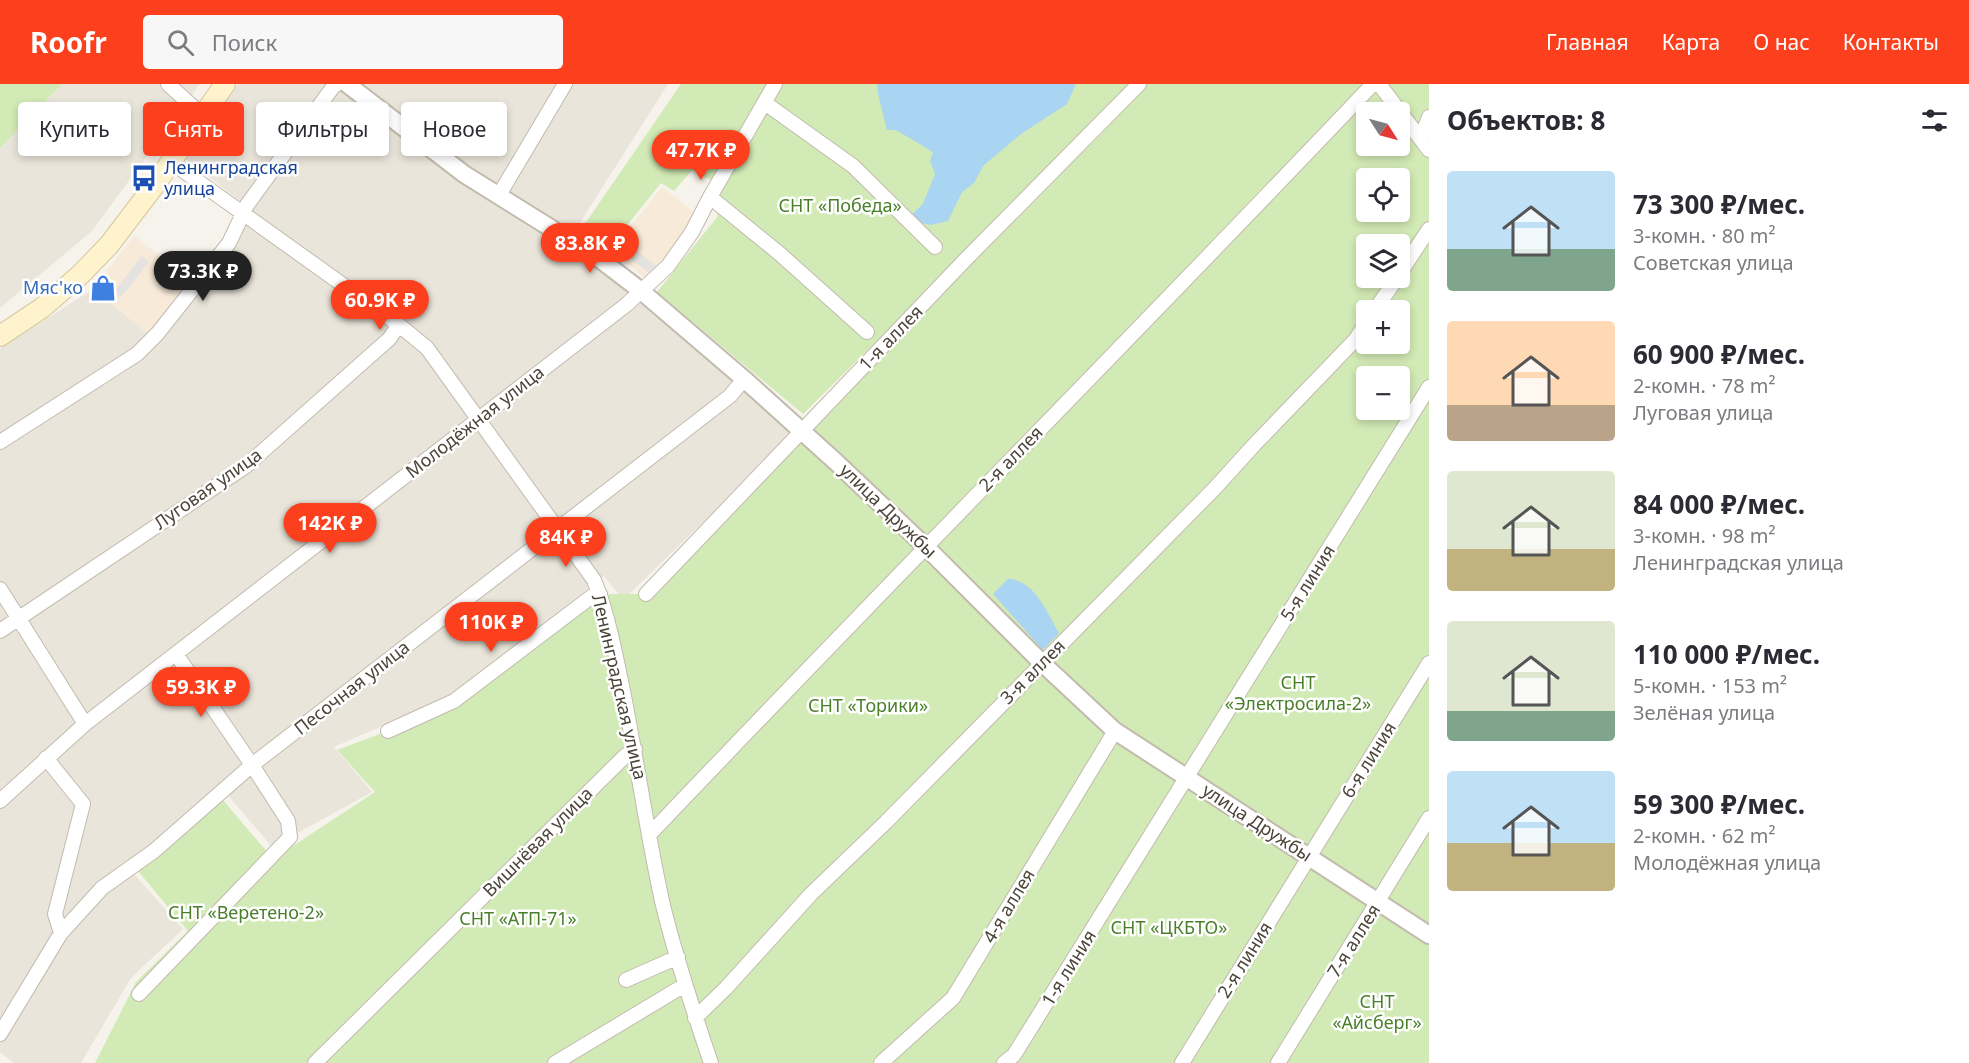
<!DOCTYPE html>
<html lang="ru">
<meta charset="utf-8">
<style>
body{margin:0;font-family:"Noto Sans",sans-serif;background:#f7f7f7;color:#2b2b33;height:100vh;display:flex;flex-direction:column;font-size:22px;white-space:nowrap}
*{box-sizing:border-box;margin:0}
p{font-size:20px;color:#7c7c81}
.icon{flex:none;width:33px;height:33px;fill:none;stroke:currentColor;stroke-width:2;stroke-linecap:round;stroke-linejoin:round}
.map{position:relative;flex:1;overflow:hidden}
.sheet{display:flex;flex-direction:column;background:#fff;width:540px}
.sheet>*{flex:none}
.banner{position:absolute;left:18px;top:18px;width:570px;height:54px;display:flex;gap:12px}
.needle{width:39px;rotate:126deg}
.buttons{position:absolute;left:1356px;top:18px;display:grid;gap:12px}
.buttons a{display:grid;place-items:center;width:54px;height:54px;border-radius:6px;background:#fff;box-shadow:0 3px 9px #0003;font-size:30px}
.price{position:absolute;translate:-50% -51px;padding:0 14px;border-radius:21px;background:#fc3f1d;color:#fff;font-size:20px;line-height:39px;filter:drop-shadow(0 2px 3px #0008)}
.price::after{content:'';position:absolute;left:50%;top:36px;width:18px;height:14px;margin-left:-9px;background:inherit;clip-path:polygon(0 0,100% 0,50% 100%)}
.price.active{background:#222;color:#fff}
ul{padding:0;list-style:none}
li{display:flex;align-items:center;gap:18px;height:150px;padding:0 18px}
li span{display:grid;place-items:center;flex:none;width:168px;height:120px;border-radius:6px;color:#555}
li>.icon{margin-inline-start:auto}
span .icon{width:72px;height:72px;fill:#fffc;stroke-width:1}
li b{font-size:26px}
h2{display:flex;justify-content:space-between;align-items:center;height:72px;padding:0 18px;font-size:26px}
.pill{padding:0 21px;border-radius:6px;background:#fff;box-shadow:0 3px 9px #0003;font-size:21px;line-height:54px}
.pill.active{background:#fc3f1d;color:#fff}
header{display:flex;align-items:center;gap:36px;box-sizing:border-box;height:84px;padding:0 30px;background:#fc3f1d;color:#fff}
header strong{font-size:28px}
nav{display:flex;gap:33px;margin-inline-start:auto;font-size:21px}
.search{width:420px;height:54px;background:#f7f7f7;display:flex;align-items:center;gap:15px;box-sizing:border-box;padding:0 21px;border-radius:6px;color:#7c7c81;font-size:22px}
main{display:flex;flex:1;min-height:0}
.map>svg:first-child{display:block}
</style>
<header>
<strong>Roofr</strong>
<div class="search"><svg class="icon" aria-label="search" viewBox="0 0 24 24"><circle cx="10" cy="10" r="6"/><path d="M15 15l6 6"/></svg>Поиск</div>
<nav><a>Главная</a><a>Карта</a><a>О нас</a><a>Контакты</a></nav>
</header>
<main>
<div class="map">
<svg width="1429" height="979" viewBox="0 0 1429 979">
<rect width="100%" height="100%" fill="#f6f3ec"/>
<path fill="#eae5da" d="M62,0H200L92,147L0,224V64Z
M238,0H668L567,159L796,348L623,516L604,492L452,612L334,663L372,708L272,763L221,703L126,781L183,845L131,894L81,979H14L0,968V265L93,205L149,250L227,148L241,118L186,75Z"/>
<path fill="#f7ead8" d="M662,103L701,134L650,198L611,167Z
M134,152L190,196L148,250L93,205Z"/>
<path fill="#d2eab5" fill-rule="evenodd" d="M0,0H62L0,64Z
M681,0H1136L803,330L657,208L718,132L710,113L713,97L692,86L674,107L661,99L608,165L580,147Z
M1139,0H1429V979H95L136,898L188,847L138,787L223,716L273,775L375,708L337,666L388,647L454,617L600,510H647ZM1366,28H1400V62H1366ZM1366,94H1400V128H1366ZM1366,160H1400V194H1366ZM1366,226H1400V260H1366ZM1366,292H1400V326H1366Z"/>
<path fill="#e5e3e0" d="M623,156L659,184L653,192L616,164Z
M142,172L149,178L121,213L114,208Z"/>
<path fill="#a9d4f2" d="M877,0H1076L1067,20L1021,50L983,82L974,99L962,108L948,137L931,141L912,137V130L923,120L935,90L930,77L933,68L896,46H887L878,10Z
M1008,495C1034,495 1048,530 1059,549L1043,566L993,510Z"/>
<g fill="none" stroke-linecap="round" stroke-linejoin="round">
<g stroke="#c2bbae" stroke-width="16">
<path id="minor" d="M168,0L203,32
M1379,0L1429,66
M765,19L853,82L935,163
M1421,54L1429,33
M171,78L399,241L427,264L594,496C607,528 614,563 621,597C636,670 646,744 662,817C675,872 693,926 711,979
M499,111L565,0
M710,113L780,170L867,248
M1400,189L1429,145
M1375,226L1397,194
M0,358L137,270L158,249L229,159L247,121L333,3L337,0
M0,505L85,640
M646,510L966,175L1139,0
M0,547L246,382L389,255L399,241
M388,647L454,617L591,513L600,510
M46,674L83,720L55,830L61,849
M0,717L85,640L626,221L668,182L692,148L710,113L775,0
M650,750C889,498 1134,252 1373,0
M626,896L678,873
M139,910L290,753L288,737L252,681L176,570
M695,934L726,904L811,810L886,738L1215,404L1254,361L1356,255L1366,239
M0,950L61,849L102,804L154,767L252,681L730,312L744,295
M315,979L625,672L635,665
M555,979L678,905L686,904
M881,979L953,914L1115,647
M1004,979L1014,971L1429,303
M1182,979L1429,579
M1278,979L1429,734"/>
</g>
<g stroke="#c2bbae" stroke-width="20">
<path id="tertiary" d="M347,0L464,90L597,173L640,206L744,295L836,378L927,464L1042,579L1115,647L1429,851"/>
</g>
<g stroke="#d6c79b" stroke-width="22">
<path id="secondary" d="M0,252L42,224L81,190L109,161L154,102L225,0"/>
</g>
<use href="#minor" stroke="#fff" stroke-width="14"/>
<use href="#tertiary" stroke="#fff" stroke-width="16"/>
<use href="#secondary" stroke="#fff3cd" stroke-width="20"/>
</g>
<defs>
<g id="bus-bare" transform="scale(2.07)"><path d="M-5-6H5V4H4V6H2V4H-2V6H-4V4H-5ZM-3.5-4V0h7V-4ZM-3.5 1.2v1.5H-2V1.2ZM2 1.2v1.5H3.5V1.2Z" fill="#1a4fb4" stroke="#fff" stroke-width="2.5" paint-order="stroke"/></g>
<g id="shop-bare" transform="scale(2.07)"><path d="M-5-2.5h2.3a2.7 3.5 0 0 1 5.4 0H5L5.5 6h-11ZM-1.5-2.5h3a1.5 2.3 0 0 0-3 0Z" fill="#3f7fe0" stroke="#fff" stroke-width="2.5" paint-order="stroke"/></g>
</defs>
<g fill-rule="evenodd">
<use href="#bus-bare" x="144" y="94"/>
<use href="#shop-bare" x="103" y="204"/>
</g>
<g text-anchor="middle" stroke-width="5" stroke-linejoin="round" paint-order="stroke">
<g font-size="18" fill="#164399" stroke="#fff" text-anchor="start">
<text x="164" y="90">Ленинградская<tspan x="164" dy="21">улица</tspan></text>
</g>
<g font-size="18" fill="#4a7f2a" stroke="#fff">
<text x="840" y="128">СНТ «Победа»</text>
<text x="1298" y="605">СНТ<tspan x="1298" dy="21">«Электросила-2»</tspan></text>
<text x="868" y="628">СНТ «Торики»</text>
<text x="246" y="835">СНТ «Веретено-2»</text>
<text x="518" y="841">СНТ «АТП-71»</text>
<text x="1169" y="850">СНТ «ЦКБТО»</text>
<text x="1377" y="924">СНТ<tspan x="1377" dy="21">«Айсберг»</tspan></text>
</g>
<g font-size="18" fill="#366cbe" stroke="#fff" text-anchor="end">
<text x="83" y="210">Мяс'ко</text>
</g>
<g font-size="18" fill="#4b4439" stroke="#fff">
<text transform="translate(891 254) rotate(-46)" y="6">1-я аллея</text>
<text transform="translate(475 338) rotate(-38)" y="6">Молодёжная улица</text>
<text transform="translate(1011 375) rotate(-46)" y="6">2-я аллея</text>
<text transform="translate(208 405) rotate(-35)" y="6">Луговая улица</text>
<text transform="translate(888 427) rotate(44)" y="6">улица Дружбы</text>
<text transform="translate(1308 499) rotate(-58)" y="6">5-я линия</text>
<text transform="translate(1033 588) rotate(-45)" y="6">3-я аллея</text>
<text transform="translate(619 603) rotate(77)" y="6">Ленинградская улица</text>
<text transform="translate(352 604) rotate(-38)" y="6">Песочная улица</text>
<text transform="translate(1369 676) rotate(-58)" y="6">6-я линия</text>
<text transform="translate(1257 739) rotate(33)" y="6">улица Дружбы</text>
<text transform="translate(538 758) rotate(-45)" y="6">Вишнёвая улица</text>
<text transform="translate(1009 822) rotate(-59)" y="6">4-я аллея</text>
<text transform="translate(1354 857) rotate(-58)" y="6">7-я аллея</text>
<text transform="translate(1245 876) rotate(-58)" y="6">2-я линия</text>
<text transform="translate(1069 884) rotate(-58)" y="6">1-я линия</text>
</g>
</g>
</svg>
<div class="buttons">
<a><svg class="needle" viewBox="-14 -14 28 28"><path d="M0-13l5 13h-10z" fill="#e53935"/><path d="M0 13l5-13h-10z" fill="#7c7c81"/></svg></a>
<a><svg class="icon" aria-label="locate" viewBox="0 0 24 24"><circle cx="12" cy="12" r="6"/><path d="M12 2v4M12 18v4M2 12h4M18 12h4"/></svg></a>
<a><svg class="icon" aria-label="layers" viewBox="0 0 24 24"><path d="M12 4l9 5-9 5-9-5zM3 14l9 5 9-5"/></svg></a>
<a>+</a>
<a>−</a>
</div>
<b class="price" style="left:701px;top:97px">47.7K ₽</b>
<b class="price" style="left:590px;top:190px">83.8K ₽</b>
<b class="price active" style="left:203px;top:218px">73.3K ₽</b>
<b class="price" style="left:380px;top:247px">60.9K ₽</b>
<b class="price" style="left:330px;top:470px">142K ₽</b>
<b class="price" style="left:566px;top:484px">84K ₽</b>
<b class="price" style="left:491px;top:569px">110K ₽</b>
<b class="price" style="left:201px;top:634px">59.3K ₽</b>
<div class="banner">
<a class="pill">Купить</a>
<a class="pill active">Снять</a>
<a class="pill">Фильтры</a>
<a class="pill">Новое</a>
</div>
</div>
<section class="sheet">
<h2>Объектов: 8<svg class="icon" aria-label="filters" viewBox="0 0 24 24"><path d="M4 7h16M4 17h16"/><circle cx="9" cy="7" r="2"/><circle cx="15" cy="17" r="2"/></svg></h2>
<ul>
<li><span style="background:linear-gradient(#bfe0f5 65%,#7fa58c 0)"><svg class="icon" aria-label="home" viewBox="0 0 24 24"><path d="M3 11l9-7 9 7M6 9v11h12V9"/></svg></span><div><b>73 300 ₽/мес.</b><p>3-комн. · 80 m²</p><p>Советская улица</p></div></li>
<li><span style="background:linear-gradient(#ffd9b3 70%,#b9a48a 0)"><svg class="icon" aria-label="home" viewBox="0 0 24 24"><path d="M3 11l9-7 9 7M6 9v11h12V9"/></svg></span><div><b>60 900 ₽/мес.</b><p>2-комн. · 78 m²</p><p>Луговая улица</p></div></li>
<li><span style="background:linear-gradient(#dfe7d0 65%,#c2b280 0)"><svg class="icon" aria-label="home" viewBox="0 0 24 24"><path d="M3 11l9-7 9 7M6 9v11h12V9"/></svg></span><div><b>84 000 ₽/мес.</b><p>3-комн. · 98 m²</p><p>Ленинградская улица</p></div></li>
<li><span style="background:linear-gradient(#dfe7d0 75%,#7fa58c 0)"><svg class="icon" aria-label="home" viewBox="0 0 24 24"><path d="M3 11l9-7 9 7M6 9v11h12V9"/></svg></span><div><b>110 000 ₽/мес.</b><p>5-комн. · 153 m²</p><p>Зелёная улица</p></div></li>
<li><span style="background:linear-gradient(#bfe0f5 60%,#c2b280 0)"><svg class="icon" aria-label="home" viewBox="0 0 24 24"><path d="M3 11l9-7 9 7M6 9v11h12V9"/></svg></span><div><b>59 300 ₽/мес.</b><p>2-комн. · 62 m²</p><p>Молодёжная улица</p></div></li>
</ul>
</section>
</main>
